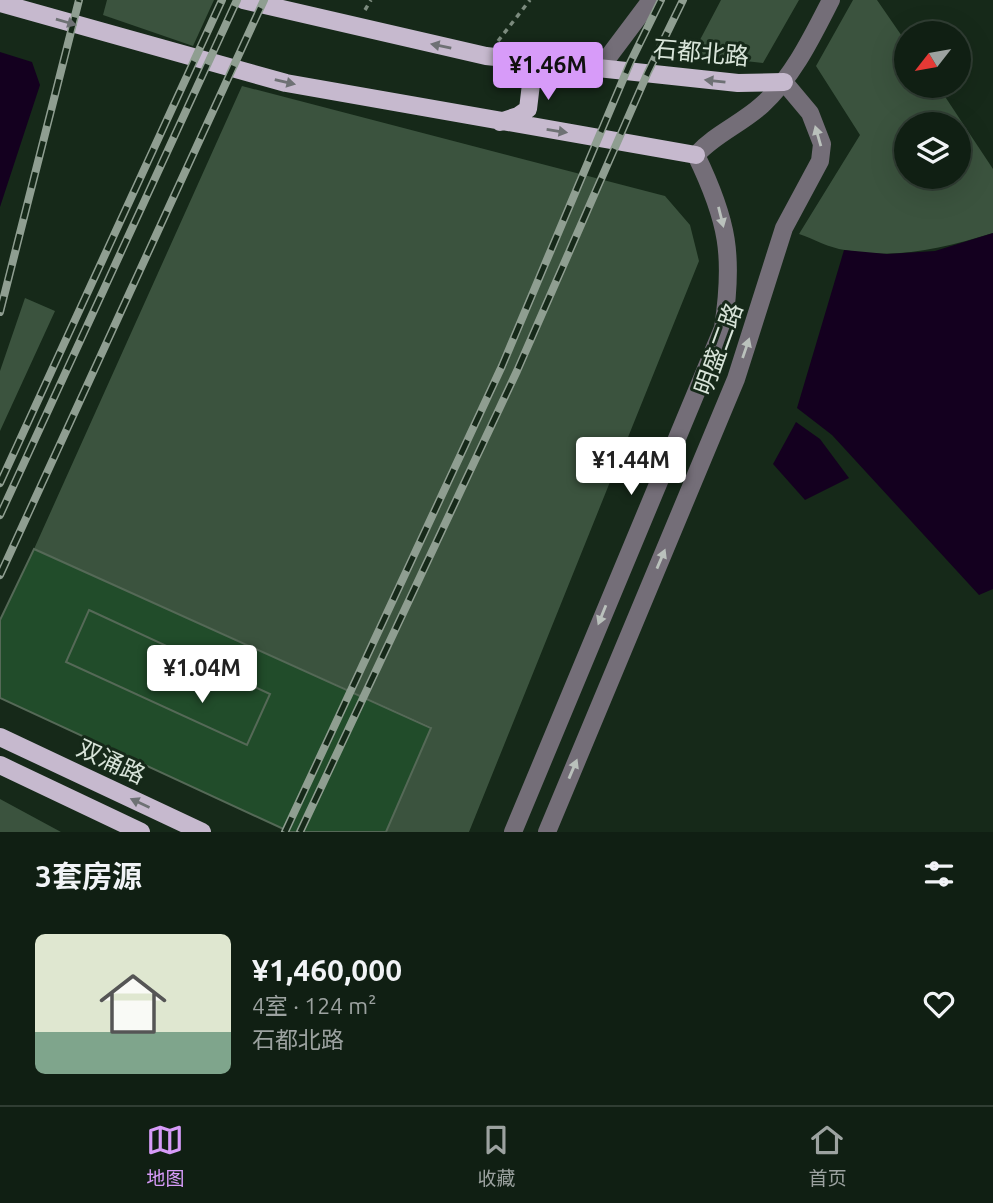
<!DOCTYPE html>
<html lang="zh">
<meta charset="utf-8">
<style>
body{margin:0;font-family:Ubuntu,"Noto Sans SC",sans-serif;background:#1e2c21;color:#f1f3f6;height:100vh;display:flex;flex-direction:column;font-size:26px;white-space:nowrap}
*{box-sizing:border-box;margin:0}
p{font-size:23px;color:#9ca2a0}
.icon{flex:none;width:38px;height:38px;fill:none;stroke:currentColor;stroke-width:2;stroke-linecap:round;stroke-linejoin:round}
.map{position:relative;height:832px;overflow:hidden}
.drawer{display:flex;flex-direction:column;background:#101f13;flex:1}
.drawer>*{flex:none}
.needle{width:46px;rotate:239deg}
.fabs{position:absolute;left:894px;top:21px;display:grid;gap:14px}
.fabs a{display:grid;place-items:center;width:77px;height:77px;border-radius:50%;background:#101f13;box-shadow:0 7px 28px #0002,0 0 0 2px #303d33;font-size:35px}
.price{position:absolute;translate:-50% -60px;padding:0 16px;border-radius:7px;background:#fff;color:#222;font-size:23px;line-height:46px;filter:drop-shadow(0 2px 4px #0008)}
.price::after{content:'';position:absolute;left:50%;top:42px;width:21px;height:16px;margin-left:-10px;background:inherit;clip-path:polygon(0 0,100% 0,50% 100%)}
.price.on{background:#d79bf9;color:#111}
ul{padding:0;list-style:none}
li{display:flex;align-items:center;gap:21px;height:175px;padding:0 35px}
li+li{border-top:2px solid #303d33}
li span{display:grid;place-items:center;flex:none;width:196px;height:140px;border-radius:10px;color:#555}
li>.icon{margin-inline-start:auto}
span .icon{width:84px;height:84px;fill:#fffc;stroke-width:1}
li b{font-size:30px}
h2{display:flex;justify-content:space-between;align-items:center;height:84px;padding:0 35px;font-size:30px}
.dock{display:flex;justify-content:space-around;align-items:center;height:98px;border-top:2px solid #303d33;background:#101f13;font-size:19px;color:#9ca2a0}
.dock a{display:grid;justify-items:center;gap:4px}
.dock .on{color:#d79bf9}
.map>svg:first-child{display:block}
</style>
<div class="map">
<svg width="993" height="832" viewBox="0 0 993 832">
<rect width="100%" height="100%" fill="#162919"/>
<path fill="#3b533e" fill-rule="evenodd" d="M107,0H214L193,46L103,15Z
M721,0H799L763,63L692,55Z
M853,0H877L906,42V86H938L993,169V233C944,248 896,260 845,250C829,248 814,239 799,234L860,135L816,66ZM906,124H959V177H906Z
M242,86L665,196L690,225L699,261L469,832H386L431,727L34,549Z
M25,298L55,311L0,431V371Z
M0,799L61,832H0Z"/>
<path fill="#14001f" d="M0,52L32,62L40,85L0,207Z
M993,233V589L979,595L832,435L797,408L844,250L887,254L935,251Z
M796,422L820,439L849,478L805,500L773,464Z"/>
<path fill="#214c2a" stroke="#556957" stroke-width="2" d="M34,549L431,728L386,832H290L0,698V620Z
M89,610L270,694L247,745L66,662Z"/>
<g fill="none" stroke-linecap="round" stroke-linejoin="round">
<path stroke="#7c8b7e" stroke-width="3.5" stroke-dasharray="5 5" stroke-linecap="butt" d="M365,10L371,0
M498,41L530,0"/>
<path stroke="#746e78" stroke-width="18" d="M600,68L651,0
M513,832L723,328C734,256 728,221 696,155C715,134 741,124 762,105C793,77 812,37 831,0
M547,832L736,379L784,228L820,161L822,144L810,113L784,82"/>
<path stroke="#c6b9ce" stroke-width="18" d="M243,0L486,56L738,83L784,82
M0,3L286,83L696,155
M500,122L518,116L528,109L531,84L514,59
M0,737L202,832
M0,765L141,832"/>
<g stroke="#8f9e91" stroke-width="8">
<path id="rail" d="M0,312L79,0
M0,483L222,0
M0,515L237,0
M0,575L264,0
M285,832L502,366L630,63L661,0
M300,832L517,371L648,72L683,0"/>
</g>
<use href="#rail" stroke="#162919" stroke-width="5" stroke-dasharray="16" stroke-linecap="butt"/>
</g>
<defs><path id="oneway-solid" d="M-6-.8H1V-3.2L6.5 0L1 3.2V.8H-6Z" transform="scale(1.75)"/></defs>
<g fill="#6e7174">
<use href="#oneway-solid" transform="translate(66 22) rotate(16)"/>
<use href="#oneway-solid" transform="translate(441 46) rotate(-168)"/>
<use href="#oneway-solid" transform="translate(715 81) rotate(-174)"/>
<use href="#oneway-solid" transform="translate(285 82) rotate(13)"/>
<use href="#oneway-solid" transform="translate(557 131) rotate(9)"/>
<use href="#oneway-solid" transform="translate(140 803) rotate(-155)"/>
</g>
<g fill="#bac1bc">
<use href="#oneway-solid" transform="translate(818 136) rotate(-106)"/>
<use href="#oneway-solid" transform="translate(721 217) rotate(76)"/>
<use href="#oneway-solid" transform="translate(746 348) rotate(-71)"/>
<use href="#oneway-solid" transform="translate(661 559) rotate(-67)"/>
<use href="#oneway-solid" transform="translate(602 615) rotate(112)"/>
<use href="#oneway-solid" transform="translate(573 769) rotate(-67)"/>
</g>
<g text-anchor="middle" stroke-width="6" stroke-linejoin="round" paint-order="stroke">
<g font-size="24" fill="#d8e4d9" stroke="#162919">
<text transform="translate(701 53) rotate(5)" y="8">石都北路</text>
<text transform="translate(719 349) rotate(-70)" y="8">明盛二路</text>
<text transform="translate(111 762) rotate(25)" y="8">双涌路</text>
</g>
</g>
</svg>
<div class="fabs">
<a><svg class="needle" viewBox="-14 -14 28 28"><path d="M0-13l5 13h-10z" fill="#e53935"/><path d="M0 13l5-13h-10z" fill="#9ca2a0"/></svg></a>
<a><svg class="icon" aria-label="layers" viewBox="0 0 24 24"><path d="M12 4l9 5-9 5-9-5zM3 14l9 5 9-5"/></svg></a>
</div>
<b class="price on" style="left:548px;top:102px">¥1.46M</b>
<b class="price" style="left:631px;top:497px">¥1.44M</b>
<b class="price" style="left:202px;top:705px">¥1.04M</b>
</div>
<section class="drawer">
<h2>3套房源<svg class="icon" aria-label="filters" viewBox="0 0 24 24"><path d="M4 7h16M4 17h16"/><circle cx="9" cy="7" r="2"/><circle cx="15" cy="17" r="2"/></svg></h2>
<ul>
<li><span style="background:linear-gradient(#dfe7d0 70%,#7fa58c 0)"><svg class="icon" aria-label="home" viewBox="0 0 24 24"><path d="M3 11l9-7 9 7M6 9v11h12V9"/></svg></span><div><b>¥1,460,000</b><p>4室 · 124 m²</p><p>石都北路</p></div><svg class="icon" aria-label="heart" viewBox="0 0 24 24"><path d="M12 20l-8-8c-3-5 5-10 8-4 3-6 11-1 8 4z"/></svg></li>
</ul>
</section>
<nav class="dock">
<a class="on"><svg class="icon" aria-label="map" viewBox="0 0 24 24"><path d="M3 6l6-2 6 2 6-2v14l-6 2-6-2-6 2zM9 4v14M15 6v14"/></svg>地图</a>
<a><svg class="icon" aria-label="saved" viewBox="0 0 24 24"><path d="M7 4h10v16l-5-4-5 4z"/></svg>收藏</a>
<a><svg class="icon" aria-label="home" viewBox="0 0 24 24"><path d="M3 11l9-7 9 7M6 9v11h12V9"/></svg>首页</a>
</nav>
